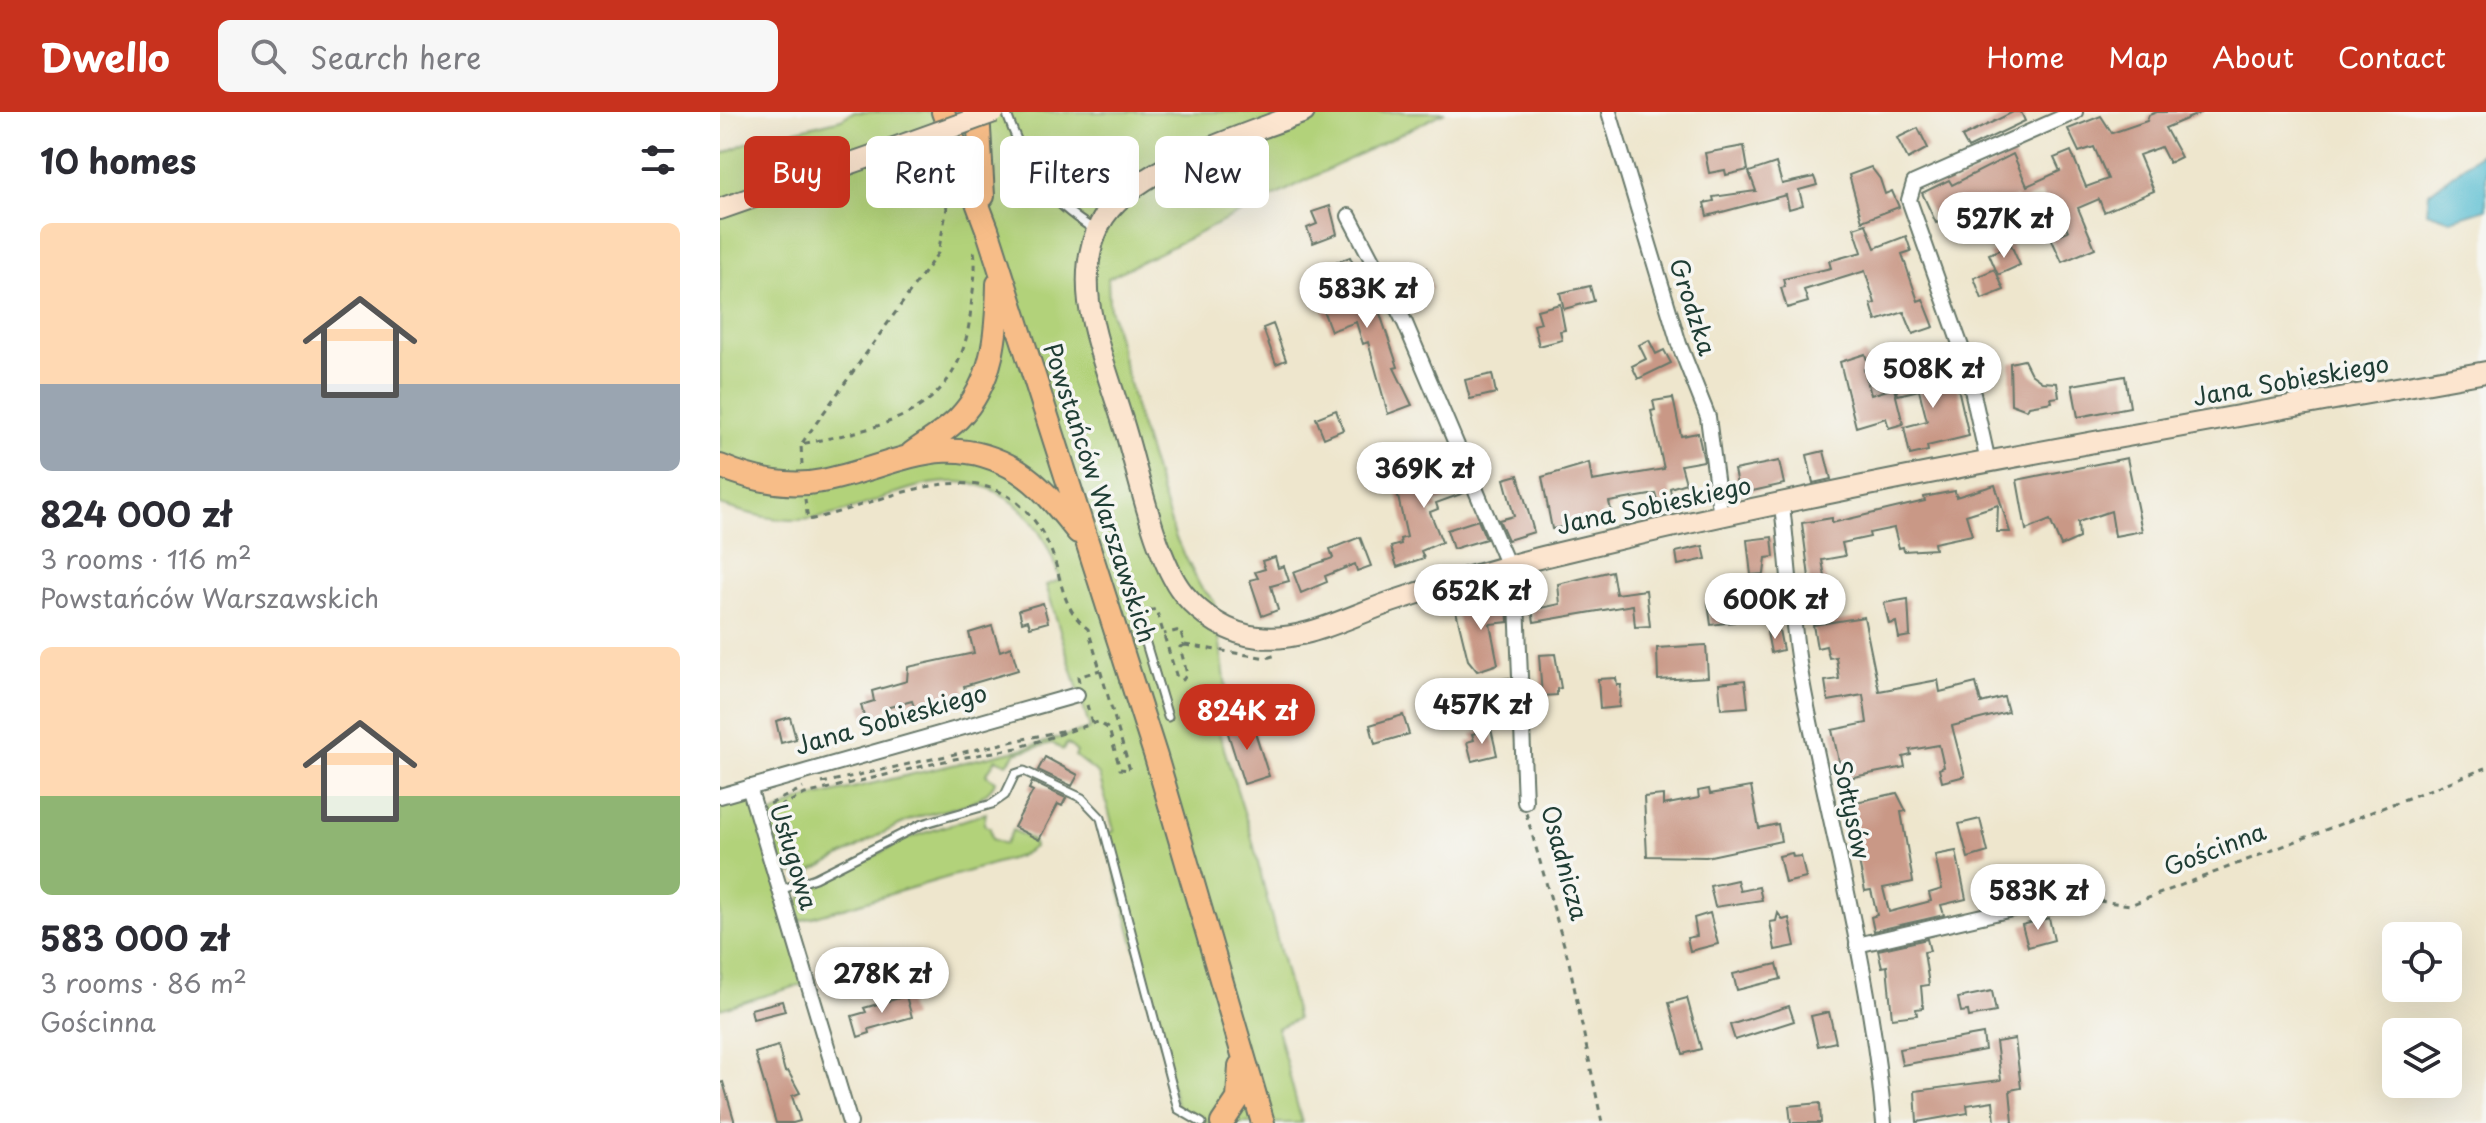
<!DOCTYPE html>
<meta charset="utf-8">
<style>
body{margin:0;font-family:"Playpen Sans",sans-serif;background:#f7f7f7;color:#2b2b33;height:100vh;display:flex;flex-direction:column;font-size:30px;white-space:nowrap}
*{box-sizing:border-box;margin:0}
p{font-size:26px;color:#7c7c81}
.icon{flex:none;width:44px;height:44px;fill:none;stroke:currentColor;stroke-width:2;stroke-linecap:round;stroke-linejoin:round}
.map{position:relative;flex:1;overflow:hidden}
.sheet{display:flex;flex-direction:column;background:#fff;width:720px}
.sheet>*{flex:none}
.hud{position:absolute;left:24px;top:24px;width:760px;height:72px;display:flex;gap:16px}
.fabs{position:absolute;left:1662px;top:810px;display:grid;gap:16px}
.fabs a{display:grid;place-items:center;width:80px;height:80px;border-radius:12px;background:#fff;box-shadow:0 8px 32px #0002;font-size:40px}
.price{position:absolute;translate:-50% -68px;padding:0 18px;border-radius:28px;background:#fff;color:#222;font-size:26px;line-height:52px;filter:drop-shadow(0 2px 4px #0008)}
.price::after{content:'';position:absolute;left:50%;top:48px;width:24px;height:18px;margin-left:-12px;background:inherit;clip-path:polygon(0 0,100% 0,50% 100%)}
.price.on{background:#c8321e;color:#fff}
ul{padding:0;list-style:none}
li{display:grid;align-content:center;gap:16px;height:424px;padding:0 40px}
li span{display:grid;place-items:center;height:248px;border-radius:12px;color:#555}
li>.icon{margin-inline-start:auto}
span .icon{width:144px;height:144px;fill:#fffc;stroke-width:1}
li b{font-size:34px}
h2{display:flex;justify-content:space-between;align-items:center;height:96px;padding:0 40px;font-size:34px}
.tag{padding:0 28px;border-radius:12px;background:#fff;box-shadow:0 8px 32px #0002;font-size:28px;line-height:72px}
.tag.on{background:#c8321e;color:#fff}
header{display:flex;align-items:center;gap:48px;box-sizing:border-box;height:112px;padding:0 40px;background:#c8321e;color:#fff}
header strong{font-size:38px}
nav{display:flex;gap:44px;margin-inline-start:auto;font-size:28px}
.search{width:560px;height:72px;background:#f7f7f7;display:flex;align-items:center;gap:20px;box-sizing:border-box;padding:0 28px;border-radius:12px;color:#7c7c81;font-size:30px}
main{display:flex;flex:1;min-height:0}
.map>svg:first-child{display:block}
</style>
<header>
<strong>Dwello</strong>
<div class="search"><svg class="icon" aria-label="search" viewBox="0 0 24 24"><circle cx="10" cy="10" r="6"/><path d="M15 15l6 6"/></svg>Search here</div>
<nav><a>Home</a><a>Map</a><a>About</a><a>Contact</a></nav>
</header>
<main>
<section class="sheet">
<h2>10 homes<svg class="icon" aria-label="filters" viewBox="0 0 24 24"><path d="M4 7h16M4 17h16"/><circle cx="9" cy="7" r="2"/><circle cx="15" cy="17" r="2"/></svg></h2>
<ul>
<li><span style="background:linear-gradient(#ffd9b3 65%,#9aa5b1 0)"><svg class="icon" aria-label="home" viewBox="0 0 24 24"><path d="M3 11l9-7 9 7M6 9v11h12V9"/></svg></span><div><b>824 000 zł</b><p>3 rooms · 116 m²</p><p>Powstańców Warszawskich</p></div></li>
<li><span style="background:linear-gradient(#ffd9b3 60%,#8fb573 0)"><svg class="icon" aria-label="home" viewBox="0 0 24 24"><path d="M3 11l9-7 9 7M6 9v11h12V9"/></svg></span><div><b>583 000 zł</b><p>3 rooms · 86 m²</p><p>Gościnna</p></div></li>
</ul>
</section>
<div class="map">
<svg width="1766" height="1011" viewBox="0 0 1766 1011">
<rect width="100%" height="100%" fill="#f6f6f2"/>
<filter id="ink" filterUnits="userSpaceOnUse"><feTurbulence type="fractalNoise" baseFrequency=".0125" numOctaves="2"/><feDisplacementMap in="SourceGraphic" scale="16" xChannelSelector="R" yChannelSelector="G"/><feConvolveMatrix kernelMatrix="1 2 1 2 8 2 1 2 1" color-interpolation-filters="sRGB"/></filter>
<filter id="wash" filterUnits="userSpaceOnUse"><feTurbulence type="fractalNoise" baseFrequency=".006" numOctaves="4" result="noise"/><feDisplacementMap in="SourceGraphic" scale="32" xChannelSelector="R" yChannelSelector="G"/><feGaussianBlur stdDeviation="1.8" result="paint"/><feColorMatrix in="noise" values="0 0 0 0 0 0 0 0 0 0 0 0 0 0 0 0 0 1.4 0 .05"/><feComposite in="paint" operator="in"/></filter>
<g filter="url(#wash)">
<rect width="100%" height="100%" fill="#eee6cd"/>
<path fill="#b2d27a" stroke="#688857" stroke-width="2" d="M133,0H725L388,166L389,192L418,306L455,424L480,474L494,489L506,575L488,586L530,719L577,907L557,916L582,1011H482L458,997L385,722L394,719L379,663L355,644L357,640L347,631L343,638L332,631L296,641L287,652L276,647L266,663L276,669C261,697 222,696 195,706C157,721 123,746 85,762L71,761L63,755L49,704L81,688L297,638L370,617L326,473L340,468C318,393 269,353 189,377C156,387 125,403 90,407C59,411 29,402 0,393V43L26,31L121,7Z
M29,675L87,871L0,897V684Z
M266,701L264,712L270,716L272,727L285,732L293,718L312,728L314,735L300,744L79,809L76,792L86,780L186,727Z"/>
<path fill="#53bbd0" stroke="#397c82" stroke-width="2" d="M1766,37V97L1731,108L1707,100L1709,81Z"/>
<g id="blocks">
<path fill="#c99886" d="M1293,0H1301L1305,9L1248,36L1242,25Z
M1437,0H1483L1445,16L1461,45L1449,51L1441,35L1419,43L1434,79L1384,100L1379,87L1358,96L1375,136L1342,150L1331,126L1348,119L1336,91L1328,95L1321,81L1298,91L1296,85L1254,104L1251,98L1216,111L1202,81L1229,68L1232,73L1293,42L1307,74L1340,59L1334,46L1351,39L1366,75L1388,67L1374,35L1359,40L1348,17L1381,4L1392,21L1427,9L1429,3Z
M1198,16L1208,36L1188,47L1177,26Z
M1024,34L1028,58L1006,63L1005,58L989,61L985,41Z
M1056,51L1062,72L1094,65L1097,73L1079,78L1083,93L1069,97L1066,83L987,104L984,91L994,89L993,85L1036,79L1029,60Z
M1151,55L1160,67L1165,82L1172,79L1179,95L1142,109L1129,63Z
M610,94L617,122L593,131L587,116L597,112L592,100Z
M1146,112L1155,136L1186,124L1191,139L1182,142L1198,189L1203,187L1214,215L1193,222L1184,200L1156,209L1151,192L1155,191L1145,159L1084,178L1088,190L1067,196L1061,176L1065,175L1063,167L1111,156L1109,149L1142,140L1134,116Z
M1291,133L1300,153L1278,163L1269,142Z
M630,145L646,180L652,178L678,255L674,256L692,293L668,302L648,230L643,232L636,210L611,219L603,198L624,190L609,153Z
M706,156L712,177L690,183L684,162Z
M1275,157L1284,178L1262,187L1254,166Z
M870,174L874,189L844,197L840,181Z
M840,192L845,218L840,219L842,228L819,234L814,213L821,211L817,198Z
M553,212L566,248L556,252L543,216Z
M929,228L936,242L944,238L951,251L918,267L912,254L926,247L919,233Z
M1145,242L1149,255L1144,257L1151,283L1174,276L1183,312L1169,316L1166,306L1136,315L1120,250Z
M1304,248L1311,262L1322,270L1337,271L1339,285L1331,286L1332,290L1309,294L1307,298L1291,292L1290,251Z
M1200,254L1205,269L1235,263L1249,324L1207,334L1208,339L1190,343L1184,315L1207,309L1199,278L1178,283L1172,263Z
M772,262L776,281L750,287L745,268Z
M1405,264L1410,295L1358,305L1352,273Z
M953,286L961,324L978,321L984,349L961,353L966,371L950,376L952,389L939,392L936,382L889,390L891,398L882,400L884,406L832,417L822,365L869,351L872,369L944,357L931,299L935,298L933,289Z
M616,298L623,318L604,326L596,306Z
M1104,339L1111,367L1093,371L1087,343Z
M1407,346L1422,419L1395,424L1391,399L1358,410L1359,426L1341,434L1330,408L1306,418L1297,368Z
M732,347L744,381L716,391L718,397L710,400L722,430L701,439L704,446L677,455L671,435L681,432L680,427L687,425L676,376L699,369L697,364Z
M1059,349L1064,372L1019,382L1014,358Z
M798,363L814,420L788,428L779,408L794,404L784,367Z
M1275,373L1290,420H1277L1278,393L1246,403L1252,423L1214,431L1215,437L1184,439L1183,435L1179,436L1174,416L1149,421L1150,425L1122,431L1125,444L1102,448L1106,470L1090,473L1082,411L1112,406V411L1205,389L1204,385L1235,379L1236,385Z
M758,408L766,427L733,437L727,418Z
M640,425L651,454L637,459L635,452L605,464L607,470L581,481L573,460L613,446L610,437Z
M1052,425L1054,445L1046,446L1044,462L1031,463L1027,428Z
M983,434L986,447L958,453L956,440Z
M555,445L558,456L564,454L569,469L551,474L558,498L542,504L530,468L538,466L535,460L545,457L542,449Z
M892,459L896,482L926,478L930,514L915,515L913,493L814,510L812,498L840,492L838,472Z
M1188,487L1190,524L1179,526L1176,510L1169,512L1164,491Z
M1010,489L1014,510L991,513L988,491Z
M751,490L753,495L787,490L788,510L770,512L778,552L757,559L748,548L735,495Z
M323,491L328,510L310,515L308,508L302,510L299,498Z
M1144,505L1159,579L1218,568L1220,580L1256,571L1261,591L1284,585L1288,600L1232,614L1245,664L1222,670L1219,657L1224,655L1219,633L1190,638L1191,643L1183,645L1185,655L1123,667L1112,618L1147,611L1143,583L1108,589L1105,569L1119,567L1116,545L1109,546L1106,534L1097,536L1093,513Z
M272,514L280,539L291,535L298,558L244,574L247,586L196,601L192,589L166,596L170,609L147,616L141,593L154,589L152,579L187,569L188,555L254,541L249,521Z
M1059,518L1063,538L1051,541L1047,520Z
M986,533L988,565L938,568L937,536Z
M835,542L841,576L837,577V583L822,584L819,543Z
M789,566L791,593L778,594L774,568Z
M896,566L897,573H901L899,595L880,597L878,567Z
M1025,568L1028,595L1001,597L999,571Z
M683,603L689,622L655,632L650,613Z
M70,605L76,627L61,631L56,609Z
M531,608L549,664L524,672L506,615Z
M771,617L777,643L752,649L747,630L754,628L752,622Z
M325,645L358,663L352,674L318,658Z
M312,670L346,686L342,694L338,692L319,728L294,715L313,679L309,677Z
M1031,675L1039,716L1058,712L1061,729L986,745L927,744L924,685L943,683V693L979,686L978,679L989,677L990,682Z
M1177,681L1186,699L1181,700L1193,770L1163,776L1169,800L1211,789L1209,781L1222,777L1215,743L1236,739L1246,787L1221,793L1224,803L1154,819L1151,805L1157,803L1151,778L1145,779L1127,692Z
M1260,707L1268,740L1248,746L1239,712Z
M1072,741L1073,745L1081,744L1086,766L1065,771L1059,744Z
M1017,768L1020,779L1039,775L1042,788L995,795L990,774Z
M990,801L998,832L970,839L967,826L977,824L974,806Z
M1058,801L1063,808L1069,806L1075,834L1055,838L1050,810L1056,809Z
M1329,806L1334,828L1308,835L1302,813Z
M1207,827L1210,839L1204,840L1209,873L1201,874L1203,896L1196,897L1197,903L1172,906L1167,854L1162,855L1158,838Z
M1057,852L1061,867L1017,878L1013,862Z
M1272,879L1276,900L1249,905L1248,899L1241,900L1238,886Z
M186,884L192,905L149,917L150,921L138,925L132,904L146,900L144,896Z
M967,886L981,937L963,942L949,891Z
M62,889L65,899L33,907L31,897Z
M1069,894L1074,909L1015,928L1010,913Z
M1109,900L1116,930L1098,934L1091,904Z
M1263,922L1265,938L1182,953L1179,937Z
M1295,927L1301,976L1290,978L1293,1011H1275L1273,989L1247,993L1248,1001L1197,1010L1195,979L1281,968L1276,930Z
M58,934L65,960L68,959L80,981L72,984L80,1009L73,1011H56L35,941Z
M3,970L15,1011H0V971Z
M1100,991L1101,1011H1071L1069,994Z"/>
</g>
</g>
<g filter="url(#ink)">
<use href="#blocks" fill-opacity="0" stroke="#67786a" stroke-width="2"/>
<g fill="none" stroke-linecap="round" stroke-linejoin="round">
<g stroke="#67786a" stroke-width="11">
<path id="lane" d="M286,0C306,55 324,87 375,118
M410,478L448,605
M60,778L95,766L202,712L272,692L285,683L295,662L304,659L362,686L381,706L458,997L482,1011"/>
</g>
<g stroke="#67786a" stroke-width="18">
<path id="street" d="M889,0L959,232L988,305L1001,406
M629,104L685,211L788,454L796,464L805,690
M1268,350L1245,246L1189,88L1194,71L1355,0
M1062,393C1069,456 1072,519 1084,580C1112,723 1152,866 1164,1011
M29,675L130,1011
M0,684L357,583
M1137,833L1344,785"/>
</g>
<g stroke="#67786a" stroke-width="24">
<path id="secondary" d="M584,0C527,23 408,56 380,112C368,136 366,164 369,190C375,231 392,274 404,314C418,359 435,446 463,481C482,504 509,522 538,525C582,531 630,504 671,490C730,470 791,452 852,438C1153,365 1461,315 1766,260
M0,97L163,40"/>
</g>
<g stroke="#67786a" stroke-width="26">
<path id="primary" d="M223,0L267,117L436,645L543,1011
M258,0L263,84
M192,341C207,330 225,320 238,307C274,270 277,221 278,172
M0,354C33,368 67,376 102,369C172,356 226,314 298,359C322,374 340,398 358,420
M502,1011L518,987L520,954"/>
</g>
<path stroke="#67786a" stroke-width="3" stroke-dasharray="6 6" stroke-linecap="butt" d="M82,331L218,141L227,96L212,41
M82,353L81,332C170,314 243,301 251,195C253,177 257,157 254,139
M429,499L436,497L457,566L463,568L467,562L460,535L465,533L460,518L444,522
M465,533L547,546L556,543
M359,570L358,565L380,558
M367,593L372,611
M102,671L359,615
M50,692L83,676
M49,700L85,682L229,648L297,636L378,610L389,617L400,657L410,658L368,517C340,495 343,467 330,436C279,322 172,390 88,408L85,387
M806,701L849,850L882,1011
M1355,786L1410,793L1766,656"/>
<use href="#lane" stroke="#fff" stroke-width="7"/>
<use href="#street" stroke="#fff" stroke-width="14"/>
<use href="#secondary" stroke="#fce5cf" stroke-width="20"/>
<use href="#primary" stroke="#f7bd88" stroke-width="22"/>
<g stroke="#67786a" stroke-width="24" stroke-linecap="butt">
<path id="secondary-bridge" d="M163,40L274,0"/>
</g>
<use href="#secondary-bridge" stroke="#fce5cf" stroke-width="20"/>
</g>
</g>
<g text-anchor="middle" stroke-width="7" stroke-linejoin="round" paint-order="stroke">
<g font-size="24" fill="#1f3d34" stroke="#f6f6f2">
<text transform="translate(972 195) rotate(72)" y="8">Grodzka</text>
<text transform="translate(1571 269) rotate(-10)" y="8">Jana Sobieskiego</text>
<text transform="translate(379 381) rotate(72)" y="8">Powstańców Warszawskich</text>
<text transform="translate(934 394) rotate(-12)" y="8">Jana Sobieskiego</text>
<text transform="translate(171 608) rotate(-16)" y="8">Jana Sobieskiego</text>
<text transform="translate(1131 698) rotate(78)" y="8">Sołtysów</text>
<text transform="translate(1495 738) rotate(-21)" y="8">Gościnna</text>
<text transform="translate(73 745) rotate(73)" y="8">Usługowa</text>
<text transform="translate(844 751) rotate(75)" y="8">Osadnicza</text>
</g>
</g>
</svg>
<div class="fabs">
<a><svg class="icon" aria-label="locate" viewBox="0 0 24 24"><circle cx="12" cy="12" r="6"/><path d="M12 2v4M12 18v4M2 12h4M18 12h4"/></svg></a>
<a><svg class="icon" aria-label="layers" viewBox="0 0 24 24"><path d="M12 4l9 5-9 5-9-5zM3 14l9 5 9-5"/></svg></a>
</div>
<b class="price" style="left:1284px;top:148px">527K zł</b>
<b class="price" style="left:647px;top:218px">583K zł</b>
<b class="price" style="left:1213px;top:298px">508K zł</b>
<b class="price" style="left:704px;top:398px">369K zł</b>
<b class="price" style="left:761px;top:520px">652K zł</b>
<b class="price" style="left:1055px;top:529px">600K zł</b>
<b class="price" style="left:762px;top:634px">457K zł</b>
<b class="price on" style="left:527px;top:640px">824K zł</b>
<b class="price" style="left:1318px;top:820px">583K zł</b>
<b class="price" style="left:162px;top:903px">278K zł</b>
<div class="hud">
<a class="tag on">Buy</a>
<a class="tag">Rent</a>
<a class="tag">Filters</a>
<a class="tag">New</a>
</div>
</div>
</main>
